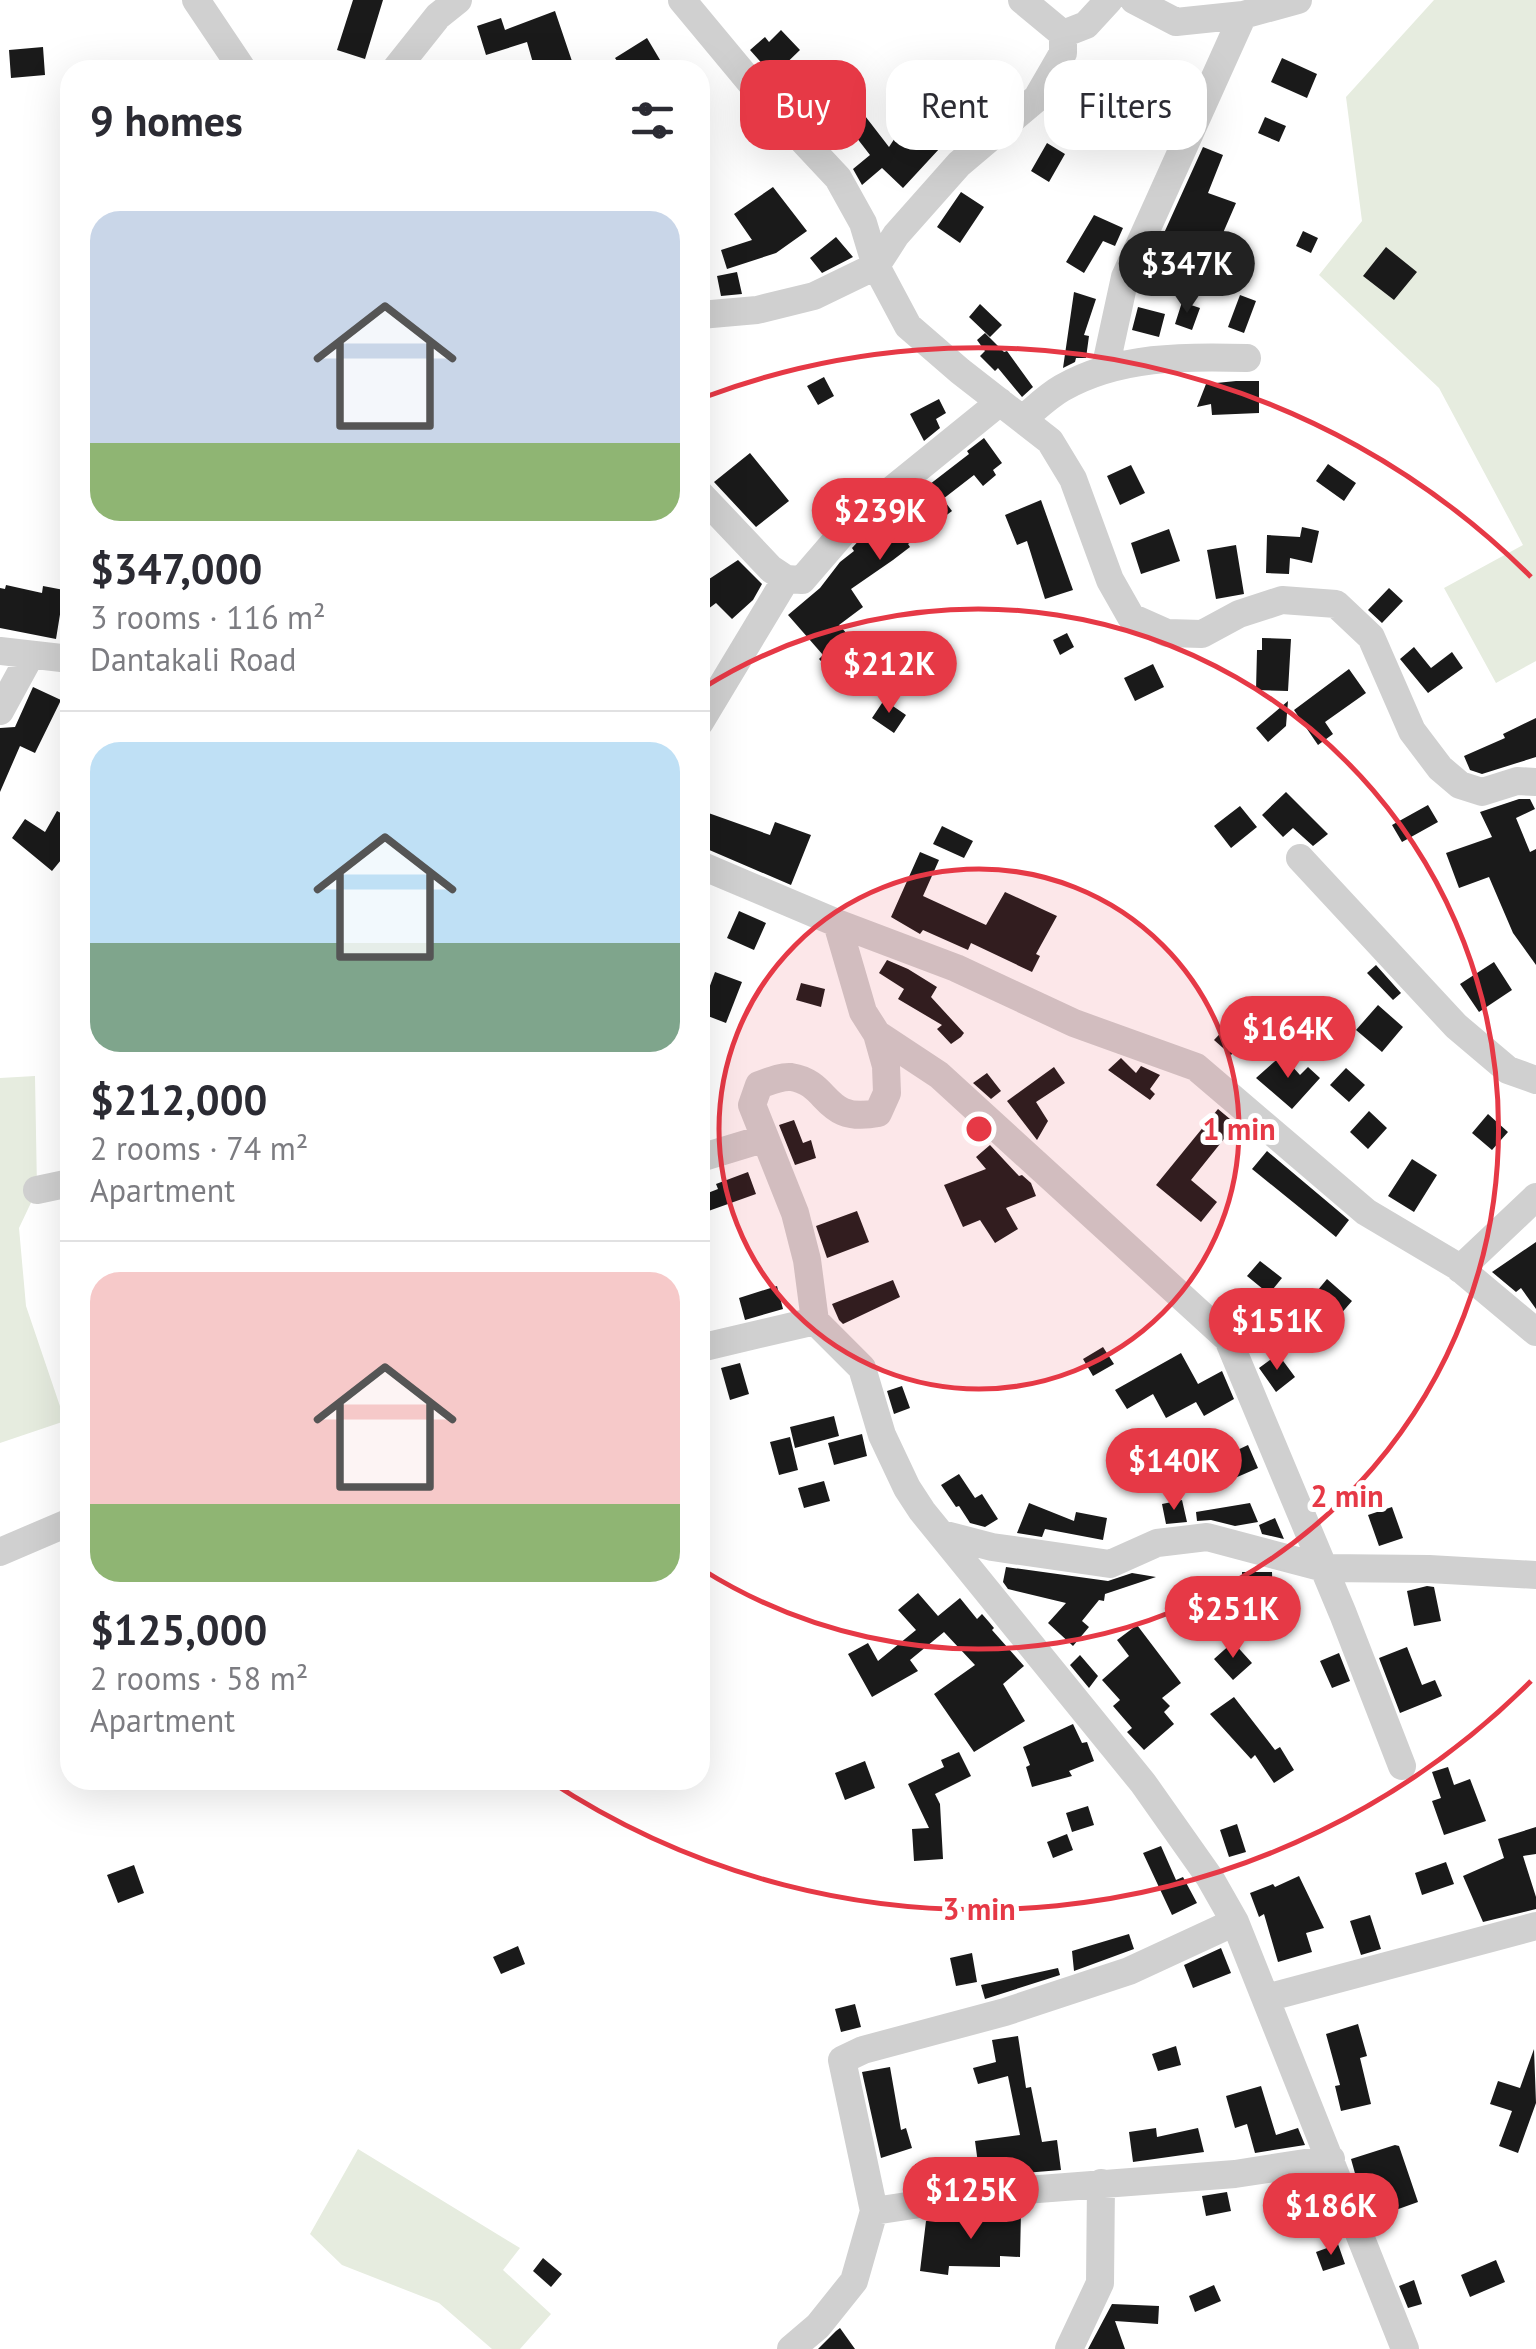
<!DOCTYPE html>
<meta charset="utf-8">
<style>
body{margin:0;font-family:"PT Sans",sans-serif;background:#f7f7f7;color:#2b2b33;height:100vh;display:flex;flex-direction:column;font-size:38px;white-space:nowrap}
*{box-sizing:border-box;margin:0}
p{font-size:32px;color:#7c7c81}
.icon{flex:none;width:55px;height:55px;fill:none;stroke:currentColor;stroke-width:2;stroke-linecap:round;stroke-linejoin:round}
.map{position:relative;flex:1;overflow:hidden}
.panel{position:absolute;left:60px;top:60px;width:650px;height:1730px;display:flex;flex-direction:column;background:#fff;border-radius:30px;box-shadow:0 10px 40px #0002}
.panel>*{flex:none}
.top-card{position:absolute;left:740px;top:60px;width:645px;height:90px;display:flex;gap:20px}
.price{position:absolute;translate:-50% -85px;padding:0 22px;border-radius:35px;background:#e63946;color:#fff;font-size:32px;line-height:65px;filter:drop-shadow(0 2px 5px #0008)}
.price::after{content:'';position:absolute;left:50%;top:60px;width:30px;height:22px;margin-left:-15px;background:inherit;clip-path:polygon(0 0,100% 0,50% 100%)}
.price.on{background:#222;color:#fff}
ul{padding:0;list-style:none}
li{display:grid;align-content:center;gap:20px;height:530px;padding:0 30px}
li+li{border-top:2px solid #e1e1e2}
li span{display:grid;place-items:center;height:310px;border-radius:30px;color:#555}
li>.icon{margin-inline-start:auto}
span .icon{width:180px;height:180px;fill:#fffc;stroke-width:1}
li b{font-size:42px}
h2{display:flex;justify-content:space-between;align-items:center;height:120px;padding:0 30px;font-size:42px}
.chip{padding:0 35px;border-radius:30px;background:#fff;box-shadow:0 10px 40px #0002;font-size:35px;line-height:90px}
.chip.on{background:#e63946;color:#fff}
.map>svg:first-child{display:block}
</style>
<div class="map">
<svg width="1536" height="2349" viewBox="0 0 1536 2349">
<rect width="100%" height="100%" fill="#fff"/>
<path fill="#e6ecdf" d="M1434,0H1536V661L1496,683L1444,588L1523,545L1439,388L1319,275L1362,221L1346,97Z
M35,1076L37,1190L19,1228L26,1306L65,1421L0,1443V1078Z
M358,2149L520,2248L503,2270L551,2314L520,2349H492L439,2303L342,2265L310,2234Z"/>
<path fill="#1a1a1a" d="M353,0H383L365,59L337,50Z
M555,11L575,70H535L527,42L486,55L477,26L501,18L505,30Z
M781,30L800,50L773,76L750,50L765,37L769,42Z
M647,38L666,70H623L615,58Z
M43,47L45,75L11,78L9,50Z
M1282,58L1317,74L1307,98L1271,82Z
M902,78L951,130L940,148L903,188L882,168L862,185L853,169L870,155L846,124L862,112L889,147L910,115L888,91Z
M969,79L1000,99L989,115L959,96Z
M1149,96L1180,111L1172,131L1140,115Z
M1265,117L1286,126L1279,142L1258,133Z
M1047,143L1065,154L1049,182L1031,171Z
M1203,147L1223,155L1208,193L1236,203L1213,256L1185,245L1176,273L1150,264Z
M773,187L807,231L776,253L727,269L721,250L752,240L734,214Z
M961,192L984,207L960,243L937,227Z
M1094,215L1123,228L1115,246L1103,241L1084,273L1066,262Z
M1303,231L1318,238L1311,253L1296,246Z
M836,237L853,257L822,273L810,258Z
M1386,247L1417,272L1394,300L1363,276Z
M737,272L742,294L721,296L717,276Z
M1074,292L1096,299L1084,335L1089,336L1086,358H1076L1075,362L1063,368Z
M1240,295L1256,301L1244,333L1228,327Z
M1182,302L1200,308L1192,330L1175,324Z
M980,304L1002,325L990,337L969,317Z
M1138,307L1165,314L1159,337L1132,330Z
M985,333L1004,352L1007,351L1033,387L1022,397L998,368L995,371L980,356L985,351L977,340Z
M824,377L834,396L818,405L807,386Z
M1236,381H1259V413L1212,415L1211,404L1197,407L1206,384Z
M939,399L946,413L936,419L940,428L924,441L910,414Z
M984,438L1002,463L993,470L996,475L983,486L974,475L943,499L952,511L908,544L910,547L893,560L851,589L863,607L839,625L872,661L845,686L819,659L823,655L788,615L820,588L840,562L854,551L852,548L864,535L969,454L967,451Z
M750,453L789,501L756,527L714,482Z
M1328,464L1356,483L1344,501L1316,481Z
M1131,465L1145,493L1120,505L1107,476Z
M1041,500L1073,590L1045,599L1027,541L1017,545L1005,515Z
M1302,527L1319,531L1312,563L1290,558L1289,574L1266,573L1267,535L1300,537Z
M1169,529L1180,561L1141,574L1131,543Z
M1236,545L1244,594L1216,599L1207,550Z
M738,560L762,584L753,600L732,619L716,603L700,615V585Z
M6,585L42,593L43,586L64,590L56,639L0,628V588L5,589Z
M1389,588L1403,601L1382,623L1368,610Z
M1067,633L1074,647L1060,655L1053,640Z
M1262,638L1291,639L1288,691L1256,690L1257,650H1262Z
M1414,647L1431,668L1452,652L1463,668L1428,693L1400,659Z
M1153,664L1164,687L1135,701L1124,678Z
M1349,669L1366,693L1325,722L1333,734L1318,745L1294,710Z
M33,687L61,700L35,753L20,746L0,792V728L15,727Z
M884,700L906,715L894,733L872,718Z
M1288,701L1286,726L1268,742L1256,728Z
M1536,718V757L1482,774L1470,770L1464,756L1505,738L1503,734Z
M1286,792L1328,834L1313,846L1293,828L1283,837L1262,815Z
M1519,799H1530L1535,809L1516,818L1530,852L1536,849V965L1513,933L1489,877L1459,888L1446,853L1492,837L1480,812Z
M1428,805L1438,822L1402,842L1392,825Z
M1240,806L1257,827L1231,848L1214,826Z
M700,810L770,835L775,822L811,835L791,885L700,846Z
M57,811L70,818V849L52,871L12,838L25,819L45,832Z
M942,826L973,841L964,858L933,844Z
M920,852L939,860L923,896L986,925L1005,892L1057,916L1036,954L1040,956L1032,972L971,943L968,950L923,930L920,934L891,917Z
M739,911L766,923L754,950L727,938Z
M887,960L908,969L937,987L931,997L964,1033L961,1037L951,1044L937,1029L942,1025L898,999L904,989L879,973Z
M1494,962L1512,990L1479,1012L1460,984Z
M1376,965L1401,993L1393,1000L1367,973Z
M715,972L742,982L726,1023L700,1013Z
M801,983L825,989L821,1007L796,1000Z
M1378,1005L1403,1027L1382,1052L1356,1030Z
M1233,1020L1249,1036L1231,1055L1214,1040Z
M1282,1055L1300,1075L1308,1067L1320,1078L1292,1109L1256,1078Z
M1121,1058L1136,1073L1141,1066L1160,1075L1150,1089L1155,1094L1150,1100L1108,1070Z
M1054,1067L1065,1083L1036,1102L1048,1121L1037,1140L1007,1101Z
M1346,1068L1365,1085L1349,1102L1330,1085Z
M987,1073L1001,1091L991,1099L973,1083Z
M1218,1109L1236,1124L1191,1180L1217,1202L1201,1222L1156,1185Z
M1369,1111L1387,1128L1368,1149L1350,1132Z
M1488,1114L1508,1132L1492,1150L1472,1133Z
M794,1120L803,1143L811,1140L816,1158L795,1165L779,1125Z
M990,1145L1019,1176L1022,1175L1031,1183L1036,1196L1006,1208L1018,1229L995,1243L980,1220L963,1227L944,1185L986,1169L976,1157Z
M1267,1151L1349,1220L1336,1237L1252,1169Z
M1412,1159L1437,1175L1414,1212L1388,1196Z
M748,1172L756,1194L700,1214V1196L718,1189L716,1184Z
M857,1211L869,1242L827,1258L816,1226Z
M1536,1242V1309L1521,1288L1516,1292L1492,1272Z
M1260,1261L1282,1278L1269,1294L1247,1276Z
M1327,1279L1352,1301L1332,1324L1307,1303Z
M893,1280L900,1297L843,1324L839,1320L832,1304Z
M777,1286L783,1309L745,1320L739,1298Z
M1103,1347L1114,1364L1093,1376L1083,1359Z
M1181,1353L1198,1384L1222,1371L1234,1399L1204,1416L1196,1402L1166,1418L1153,1394L1127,1409L1115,1390Z
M1278,1354L1295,1377L1276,1392L1259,1368Z
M740,1363L749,1394L730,1400L721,1368Z
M902,1386L910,1408L894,1414L887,1391Z
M834,1416L839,1436L795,1448L790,1427Z
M862,1434L867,1456L834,1465L828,1443Z
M1205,1435L1215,1455L1180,1472L1170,1452Z
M790,1437L798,1470L779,1475L770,1442Z
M1248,1445L1258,1468L1228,1481L1218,1459Z
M959,1474L975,1498L982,1494L998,1519L985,1527L970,1523L959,1506L956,1507L941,1485Z
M824,1481L830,1501L804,1508L798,1488Z
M1182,1500L1187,1522L1166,1524L1162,1504Z
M1029,1503L1074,1521L1076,1512L1107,1518L1103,1540L1045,1529L1042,1537L1017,1533Z
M1250,1503L1258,1522L1235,1526L1211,1520L1197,1521L1196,1512Z
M1392,1507L1403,1538L1379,1546L1368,1515Z
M1275,1518L1284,1539L1262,1534L1259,1525Z
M1006,1567L1108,1581L1132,1573L1156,1577L1105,1594L1104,1601L1099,1600L1082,1621L1089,1627L1073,1646L1048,1623L1066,1603L1008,1589L1003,1582Z
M1242,1572H1272L1274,1629L1245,1631Z
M1427,1586L1434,1587L1441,1621L1414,1626L1407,1591Z
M918,1593L938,1616L960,1598L977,1619L982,1614L989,1622L994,1628L992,1630L1024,1666L1003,1684L1025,1721L974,1752L934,1694L975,1665L944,1632L910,1660L918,1671L872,1697L848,1654L868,1643L878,1661L916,1630L898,1610Z
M1137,1625L1181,1683L1162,1698L1170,1706L1164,1712L1174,1724L1144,1750L1127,1732L1132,1728L1113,1706L1120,1700L1102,1680L1129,1656L1117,1640Z
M1233,1642L1252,1663L1233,1680L1214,1659Z
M1407,1647L1422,1685L1435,1680L1442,1696L1400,1713L1379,1658Z
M1339,1653L1350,1681L1332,1688L1320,1661Z
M1080,1655L1098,1676L1089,1688L1070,1665Z
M1234,1697L1275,1750L1280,1747L1294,1770L1274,1783L1255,1755L1251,1759L1210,1714Z
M1073,1724L1082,1743L1087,1742L1094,1761L1069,1771L1072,1776L1032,1787L1026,1767L1030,1765L1023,1747Z
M959,1752L971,1776L935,1794L940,1804L943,1859L914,1861L912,1829L929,1828L908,1784L944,1767L941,1760Z
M865,1761L875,1788L845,1800L835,1773Z
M1448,1767L1454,1785L1470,1779L1486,1821L1444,1835L1432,1801L1441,1798L1432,1772Z
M1088,1806L1094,1825L1072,1832L1066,1813Z
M1237,1824L1246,1852L1229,1857L1220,1830Z
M1536,1827V1854L1523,1856L1536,1897V1909L1483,1922L1463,1876L1504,1858L1498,1839Z
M1067,1834L1073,1850L1053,1858L1047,1842Z
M1161,1846L1176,1880L1183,1877L1197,1903L1172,1915L1143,1853Z
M1446,1862L1454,1884L1422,1895L1415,1873Z
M134,1865L144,1893L118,1903L107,1875Z
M1299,1876L1324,1928L1306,1933L1312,1952L1278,1962L1264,1914L1259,1917L1250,1893L1273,1884L1275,1887Z
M1370,1915L1381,1949L1361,1955L1350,1921Z
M1129,1934L1134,1949L1074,1971L1072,1951Z
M518,1946L525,1964L501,1974L493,1957Z
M1221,1948L1231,1973L1193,1988L1184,1965Z
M972,1953L977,1982L956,1986L950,1958Z
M1058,1968L1060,1975L985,1999L981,1985Z
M855,2004L861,2027L841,2032L835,2009Z
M1358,2024L1367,2056L1360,2058L1371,2104L1341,2111L1335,2086L1340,2085L1326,2034Z
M1018,2036L1026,2088L1031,2087L1042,2142L1057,2140L1061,2170L1024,2173L1023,2164L979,2171L975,2141L1020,2135L1008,2076L978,2084L973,2068L996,2062L992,2040Z
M1176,2046L1181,2065L1158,2071L1152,2054Z
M1534,2049L1536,2103L1518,2153L1499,2146L1512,2111L1490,2104L1498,2081L1520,2088Z
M890,2067L901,2130L906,2128L912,2148L881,2158L862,2072Z
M1261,2086L1276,2135L1298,2128L1305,2145L1255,2153L1247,2124L1235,2128L1226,2096Z
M1156,2128L1157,2137L1198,2128L1204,2152L1133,2162L1129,2132Z
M1395,2145L1399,2146L1418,2202L1376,2217L1362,2176L1356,2177L1351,2159Z
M937,2162L938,2180L916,2181L915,2164Z
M1227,2192L1231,2211L1206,2216L1202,2196Z
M1002,2212H1021L1020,2257L1000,2256V2267L949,2266L948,2275L920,2271L926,2221L943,2218L969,2222V2214Z
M1338,2244L1345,2264L1323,2271L1316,2252Z
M543,2258L562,2274L551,2287L533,2271Z
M1496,2260L1505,2282L1470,2297L1461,2275Z
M1414,2280L1422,2304L1408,2308L1399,2286Z
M1214,2285L1221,2301L1195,2312L1189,2296Z
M1112,2304L1159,2306L1158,2324L1115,2321L1125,2349H1088Z
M840,2328L855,2349H818L836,2331Z"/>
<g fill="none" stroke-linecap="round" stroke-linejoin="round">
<path stroke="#d0d0d0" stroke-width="28" d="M196,0L243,70
M682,0L766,101L838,178L863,223L876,266L908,326L960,371L1050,441L1073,479L1110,580L1131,617L1167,633L1202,634L1239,614L1282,600L1336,604L1371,637L1412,731L1440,768L1460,785L1482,792L1517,781L1536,782
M1134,0L1176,22L1243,15L1298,0
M1063,34L1086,25L1109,0
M395,70L438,16L458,0
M700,315L757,310L814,296L876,266L896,235L959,164L1037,98L1063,53V34L1022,0
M1105,369L1125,277L1243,15
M1024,418C1036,408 1048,396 1062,388C1118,356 1185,356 1247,358
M700,494L771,569L786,579L802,580L852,522L1000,402
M0,651L70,659
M0,711L30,656
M700,722L786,579
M1300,858L1456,1026L1508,1070L1536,1080
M700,865L837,923L956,968L1074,1023L1196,1067L1366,1212L1457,1266L1536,1332
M837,923L863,1012L877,1034L886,1066L887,1093L878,1113C822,1124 831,1083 791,1077C781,1076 768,1082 759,1085L752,1105L795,1213L807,1260L815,1321L862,1368L882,1435L907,1488L922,1511L1143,1783L1210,1878L1235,1922L1405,2349
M877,1034L939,1075L1228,1339L1343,1614L1402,1766
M700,1158L763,1139
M37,1190L70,1183
M1460,1269L1536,1197
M700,1348L815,1321
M942,1534L992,1547L1110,1564L1157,1543L1207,1537L1324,1568L1429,1569L1536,1575
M0,1552L70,1522
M1266,1998L1536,1926
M874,2211L842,2060L863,2050L1005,2012L1129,1971L1235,1922
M791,2349L818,2326L854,2281L874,2211L999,2192L1235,2174L1331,2159
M1069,2349L1100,2283L1101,2183"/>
</g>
<circle cx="979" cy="1129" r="260" fill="#e63946" fill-opacity=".12"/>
<g fill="none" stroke="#e63946" stroke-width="5">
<circle cx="979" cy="1129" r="260"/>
<path d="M703 688A520 520 0 1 1 703 1570"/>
<path d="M1531 1681A781 781 0 0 1 548 1780M705 397A781 781 0 0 1 1531 577"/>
</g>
<circle cx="979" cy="1129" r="15" fill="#e63946" stroke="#fff" stroke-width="5"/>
<g font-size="30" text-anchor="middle" font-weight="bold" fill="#e63946" stroke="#fff" stroke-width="10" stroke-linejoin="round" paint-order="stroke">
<text x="1239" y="1140">1 min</text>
<text x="1347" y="1507">2 min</text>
<text x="979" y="1920">3 min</text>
</g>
</svg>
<b class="price on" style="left:1187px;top:316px">$347K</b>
<b class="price" style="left:880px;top:563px">$239K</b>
<b class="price" style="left:889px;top:716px">$212K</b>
<b class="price" style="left:1288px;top:1081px">$164K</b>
<b class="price" style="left:1277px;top:1373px">$151K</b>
<b class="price" style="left:1174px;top:1513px">$140K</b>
<b class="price" style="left:1233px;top:1661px">$251K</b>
<b class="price" style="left:971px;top:2242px">$125K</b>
<b class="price" style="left:1331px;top:2258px">$186K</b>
<div class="top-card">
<a class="chip on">Buy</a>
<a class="chip">Rent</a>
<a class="chip">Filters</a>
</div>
<section class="panel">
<h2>9 homes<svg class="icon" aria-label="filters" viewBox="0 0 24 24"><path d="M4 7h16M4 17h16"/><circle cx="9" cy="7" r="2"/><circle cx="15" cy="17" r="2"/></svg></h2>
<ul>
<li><span style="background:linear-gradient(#c9d6e8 75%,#8fb573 0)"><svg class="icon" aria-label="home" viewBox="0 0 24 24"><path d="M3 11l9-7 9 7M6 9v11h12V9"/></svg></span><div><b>$347,000</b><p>3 rooms · 116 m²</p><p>Dantakali Road</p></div></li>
<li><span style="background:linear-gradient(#bfe0f5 65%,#7fa58c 0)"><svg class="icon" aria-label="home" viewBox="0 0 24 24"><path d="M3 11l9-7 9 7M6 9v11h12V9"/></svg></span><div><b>$212,000</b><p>2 rooms · 74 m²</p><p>Apartment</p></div></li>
<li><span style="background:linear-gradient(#f6c9c9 75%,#8fb573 0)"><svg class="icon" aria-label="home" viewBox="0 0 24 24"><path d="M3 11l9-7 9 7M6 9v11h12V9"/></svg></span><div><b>$125,000</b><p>2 rooms · 58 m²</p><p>Apartment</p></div></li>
</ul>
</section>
</div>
